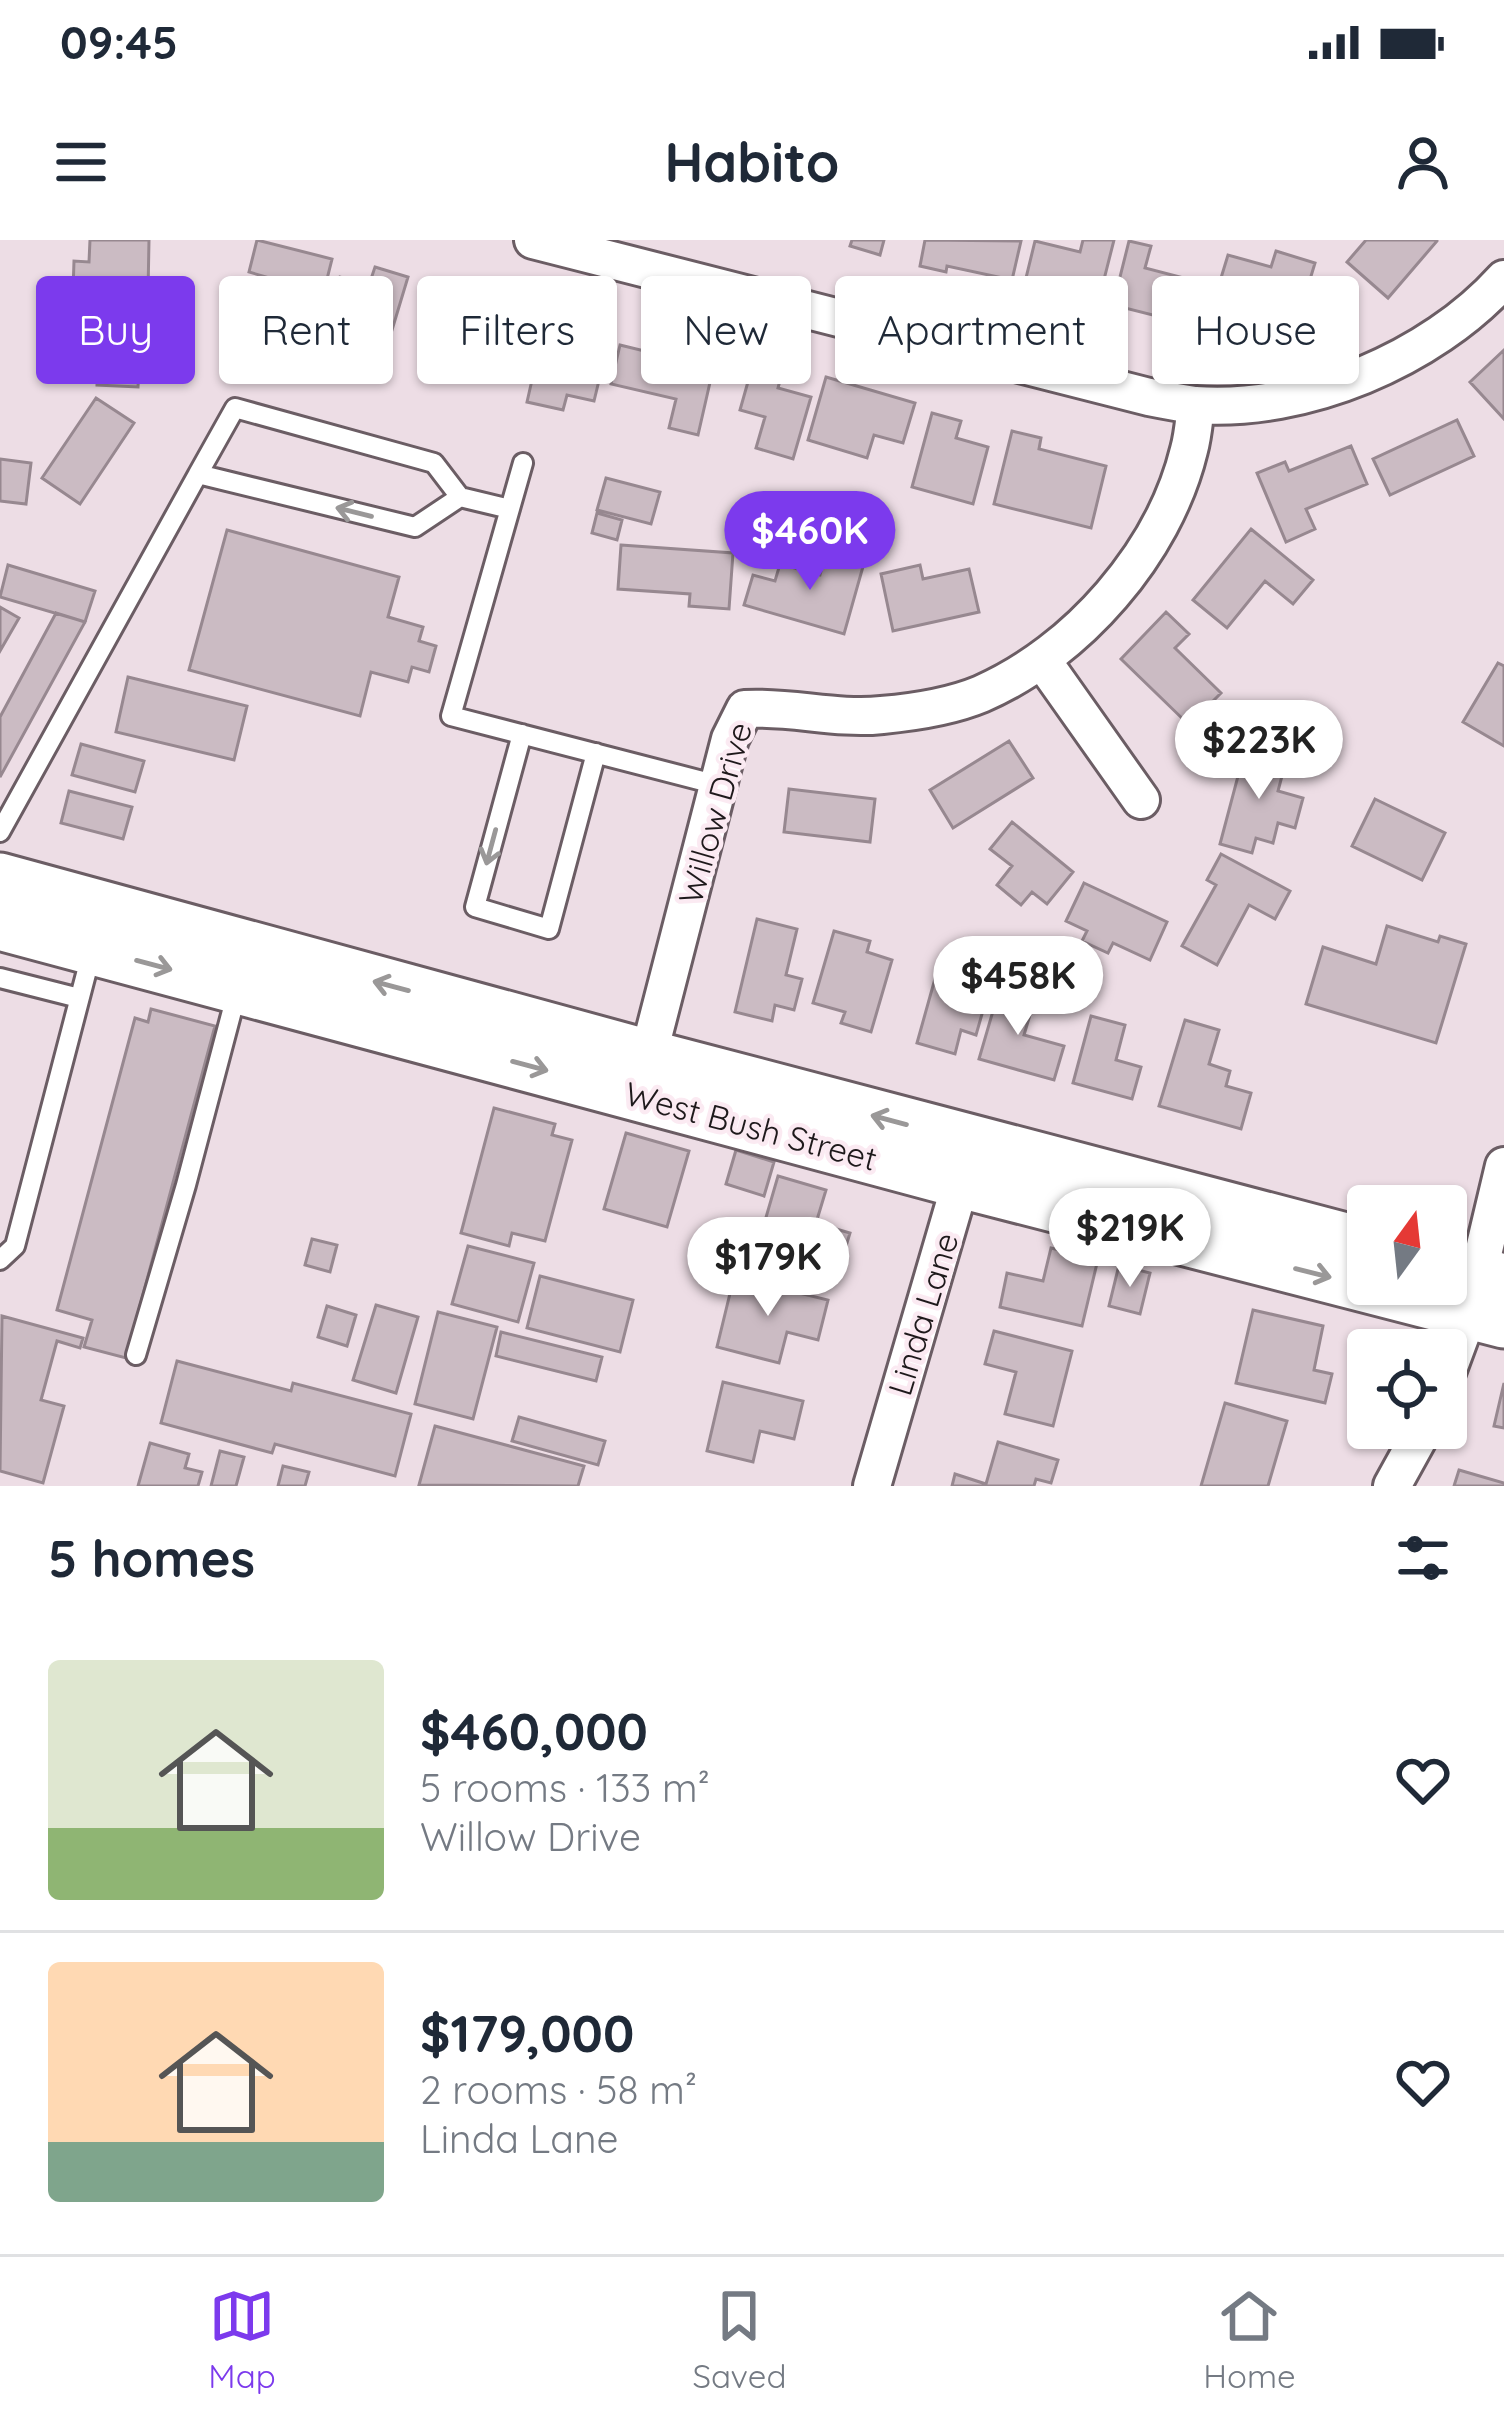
<!DOCTYPE html>
<meta charset="utf-8">
<style>
body{margin:0;font-family:Quicksand,sans-serif;background:#f2f2f3;color:#1f2937;height:100vh;display:flex;flex-direction:column;font-size:45px;white-space:nowrap}
*{box-sizing:border-box;margin:0}
p{font-size:39px;color:#747a83}
.icon{flex:none;width:66px;height:66px;fill:none;stroke:currentColor;stroke-width:2;stroke-linecap:round;stroke-linejoin:round}
.map{position:relative;height:1246px;overflow:hidden}
.side{display:flex;flex-direction:column;background:#fff;flex:1}
.side>*{flex:none}
.top-card{position:absolute;left:36px;top:36px;width:1434px;height:108px;display:flex;gap:24px}
.needle{width:78px;rotate:15deg}
.tools{position:absolute;left:1347px;top:945px;display:grid;gap:24px}
.tools a{display:grid;place-items:center;width:120px;height:120px;border-radius:12px;background:#fff;box-shadow:0 3px 9px #0004;font-size:60px}
.price{position:absolute;translate:-50% -102px;padding:0 27px;border-radius:42px;background:#fff;color:#222;font-size:39px;line-height:78px;filter:drop-shadow(0 3px 6px #0008)}
.price::after{content:'';position:absolute;left:50%;top:72px;width:36px;height:27px;margin-left:-18px;background:inherit;clip-path:polygon(0 0,100% 0,50% 100%)}
.price.selected{background:#7c3aed;color:#fff}
ul{padding:0;list-style:none}
li{display:flex;align-items:center;gap:36px;height:300px;padding:0 48px}
li+li{border-top:3px solid #e0e1e3}
li span{display:grid;place-items:center;flex:none;width:336px;height:240px;border-radius:12px;color:#555}
li>.icon{margin-inline-start:auto}
span .icon{width:144px;height:144px;fill:#fffc;stroke-width:1}
li b{font-size:51px}
h2{display:flex;justify-content:space-between;align-items:center;height:144px;padding:0 48px;font-size:51px}
.chip{padding:0 42px;border-radius:12px;background:#fff;box-shadow:0 3px 9px #0004;font-size:42px;line-height:108px}
.chip.selected{background:#7c3aed;color:#fff}
.status{display:flex;justify-content:space-between;align-items:center;height:84px;padding:0 60px;background:#fff;direction:ltr}
.status svg{height:33px;fill:currentColor}
header{display:flex;justify-content:space-between;align-items:center;height:156px;padding:0 48px;background:#fff;font-size:54px;font-weight:700}
.dock{display:flex;justify-content:space-around;align-items:center;height:168px;border-top:3px solid #e0e1e3;background:#fff;font-size:33px;color:#747a83}
.dock a{display:grid;justify-items:center;gap:6px}
.dock .selected{color:#7c3aed}
.map>svg:first-child{display:block}
</style>
<div class="status"><b>09:45</b><svg viewBox="0 0 49 12"><path d="M0 12V9h3v3zM5 12V6h3v6zM10 12V3h3v9zM15 12V0h3v12zM26 1h20v11H26zM47 4h2v5h-2z"/></svg></div>
<header><svg class="icon" aria-label="menu" viewBox="0 0 24 24"><path d="M4 6h16M4 12h16M4 18h16"/></svg>Habito<svg class="icon" aria-label="person" viewBox="0 0 24 24"><circle cx="12" cy="8" r="4"/><path d="M4 21q1-7 8-7t8 7"/></svg></header>
<div class="map">
<svg width="1504" height="1246" viewBox="0 0 1504 1246">
<rect width="100%" height="100%" fill="#eddde5"/>
<path fill="#cbbbc3" stroke="#978890" stroke-width="3" d="M90,0H149L148,53L73,51L74,21L89,22Z
M257,0L332,19L310,107L259,94L273,39L249,32Z
M852,0H884L880,15L850,6Z
M925,0L1021,1L1012,40L947,26L946,32L920,26Z
M1083,0H1114L1096,71L1066,64L1070,49L1026,38L1035,1L1080,12Z
M1366,0H1437V1L1388,58L1347,22Z
M1129,1L1151,6L1145,28L1211,45L1200,87L1113,65Z
M1276,11L1315,23L1299,76L1217,51L1228,15L1271,27Z
M375,27L408,37L383,120L321,102L340,37L369,45Z
M432,45L461,52L458,64L523,80L514,117L476,108L471,128L451,123L456,104L420,95Z
M100,61L172,63L170,130L139,128L138,147L97,145Z
M577,83L611,91L594,161L567,155L563,170L527,162L542,96L571,103Z
M620,105L685,121L688,109L716,116L698,195L669,188L676,159L611,144Z
M1504,110V179L1470,142Z
M753,124L782,133L778,148L811,157L793,219L756,208L765,177L740,170Z
M826,137L915,163L903,203L874,195L867,218L808,200Z
M96,158L134,183L80,264L42,238Z
M932,173L961,181L956,198L988,207L973,264L912,247Z
M1457,180L1474,216L1390,255L1373,219Z
M1012,191L1041,198L1039,209L1106,226L1091,288L994,264Z
M1351,206L1367,244L1306,269L1315,289L1286,302L1257,233L1285,222L1289,231Z
M0,219L31,223L26,264L0,261Z
M606,238L660,252L651,284L597,270Z
M597,273L622,280L617,300L592,293Z
M753,284L824,299L818,326L747,311Z
M1251,289L1313,340L1293,364L1265,341L1227,388L1193,360Z
M227,290L399,337L388,377L423,387L419,401L436,406L429,432L412,427L408,442L371,432L360,476L189,430Z
M621,305L733,313L729,369L689,366L690,354L618,349Z
M826,313L864,323L844,394L744,365L753,335L775,341L780,324L820,335Z
M8,325L95,351L85,382L0,357Z
M920,325L923,339L969,329L979,372L893,391L881,334Z
M0,367L19,378L0,411Z
M1166,372L1189,394L1175,408L1221,453L1189,485L1121,419Z
M56,373L85,382L0,537V477Z
M1498,423L1504,426V506L1463,482Z
M128,437L247,466L234,520L116,492Z
M1009,501L1033,538L953,588L930,550Z
M81,504L144,521L135,552L72,535Z
M1246,506L1287,517L1278,551L1303,558L1295,588L1278,583L1273,603L1256,598L1252,613L1220,604Z
M789,549L875,559L870,602L784,592Z
M69,551L132,567L123,599L61,583Z
M1375,559L1445,593L1422,640L1352,606Z
M1012,582L1073,632L1047,664L1032,652L1021,665L997,645L1012,626L990,609Z
M1221,614L1290,651L1275,679L1249,665L1217,725L1182,706L1216,645L1207,640Z
M1084,643L1167,682L1150,720L1113,703L1108,713L1082,701L1087,691L1066,681Z
M757,679L797,689L786,735L802,739L794,770L775,765L772,781L735,772Z
M1387,686L1438,702L1440,696L1466,704L1436,803L1306,764L1323,707L1376,724Z
M834,691L870,701L867,712L892,720L871,792L841,783L845,772L813,763Z
M965,724L994,732L976,795L961,790L955,814L917,803L936,735L960,741Z
M1000,747L1035,758L1024,795L1064,806L1054,840L979,819Z
M151,769L215,786L126,1118L84,1107L92,1080L57,1070L135,778L148,782Z
M1091,776L1125,785L1116,820L1141,827L1132,859L1073,843Z
M1185,780L1219,790L1209,824L1230,831L1226,846L1251,853L1241,889L1159,866Z
M494,868L555,884L552,895L572,900L545,1001L512,993L509,1006L461,993Z
M626,893L689,911L667,987L604,969Z
M736,910L774,922L764,956L726,944Z
M778,936L826,950L816,983L850,993L839,1029L758,1005Z
M312,999L337,1005L330,1032L305,1025Z
M468,1006L534,1023L518,1082L452,1064Z
M1051,1008L1098,1019L1082,1086L1000,1067L1007,1033L1043,1041Z
M1119,1025L1150,1033L1140,1074L1109,1066Z
M540,1036L633,1060L620,1112L527,1088Z
M734,1037L828,1060L818,1100L787,1092L779,1123L717,1107Z
M376,1065L418,1077L396,1153L353,1140Z
M327,1066L356,1075L347,1106L318,1097Z
M1253,1070L1323,1086L1314,1130L1332,1134L1325,1163L1236,1143Z
M438,1072L497,1087L473,1179L415,1164Z
M2,1076L83,1098L80,1108L57,1101L41,1160L64,1166L43,1243L0,1231Z
M994,1091L1072,1111L1053,1186L1005,1174L1016,1132L985,1124Z
M501,1092L602,1117L596,1141L496,1116Z
M177,1121L291,1151L293,1143L411,1174L395,1236L275,1204L272,1213L161,1183Z
M723,1142L803,1161L794,1199L760,1191L753,1222L707,1211Z
M1504,1143V1188L1494,1186Z
M1225,1163L1287,1181L1268,1246H1201Z
M519,1177L605,1201L598,1225L512,1201Z
M435,1186L584,1226L578,1246L419,1245Z
M998,1202L1058,1220L1051,1243L1036,1239L1034,1246H952L955,1234L986,1244Z
M150,1203L189,1214L185,1228L202,1232L198,1246H138Z
M220,1211L244,1217L236,1246H211Z
M283,1226L309,1232L305,1246H278Z
M1459,1230L1504,1243V1246H1454Z"/>
<g fill="none" stroke-linecap="round" stroke-linejoin="round">
<g stroke="#6b5d64" stroke-width="24">
<path id="service" d="M523,223L451,476L718,545
M460,257L415,287L198,234L235,168L434,223L460,257L510,269
M522,494L475,667L549,689L596,513
M0,592L198,234
M0,738L79,758
M0,1020L15,1006L92,711
M136,1115L186,945L237,752"/>
</g>
<g stroke="#6b5d64" stroke-width="42">
<path id="minor" d="M533,0L1149,157C1164,160 1180,163 1195,165C1304,173 1431,120 1504,39
M1042,420L1141,560
M643,836L730,499L745,469C791,466 836,480 882,475C915,472 950,467 981,454C1077,412 1164,313 1189,210C1193,196 1194,180 1196,165
M1446,1135L1469,1073L1504,926
M872,1246L967,921
M1392,1246L1424,1188"/>
</g>
<g stroke="#6b5d64" stroke-width="57">
<path id="secondary" d="M0,639L649,816L1368,1005
M0,684L961,942L1504,1082
M1446,1025L1504,1040"/>
</g>
<use href="#service" stroke="#fff" stroke-width="18"/>
<use href="#minor" stroke="#fff" stroke-width="36"/>
<use href="#secondary" stroke="#fff" stroke-width="51"/>
</g>
<defs><path id="oneway-shaft" d="M-6 0H5M1.5-3L5.5 0L1.5 3" fill="none" stroke-width="1.6" stroke-linecap="round" stroke-linejoin="round" transform="scale(3)"/></defs>
<g stroke="#9a9898">
<use href="#oneway-shaft" transform="translate(354 272) rotate(-166)"/>
<use href="#oneway-shaft" transform="translate(491 607) rotate(105)"/>
<use href="#oneway-shaft" transform="translate(154 725) rotate(15)"/>
<use href="#oneway-shaft" transform="translate(391 746) rotate(-165)"/>
<use href="#oneway-shaft" transform="translate(530 826) rotate(15)"/>
<use href="#oneway-shaft" transform="translate(889 880) rotate(-165)"/>
<use href="#oneway-shaft" transform="translate(1313 1033) rotate(14)"/>
</g>
<g text-anchor="middle" stroke-width="9" stroke-linejoin="round" paint-order="stroke">
<g font-size="33" fill="#1e191b" stroke="#fbeaf2">
<text transform="translate(715 573) rotate(-74)" y="12">Willow Drive</text>
<text transform="translate(751 886) rotate(15)" y="12">West Bush Street</text>
<text transform="translate(923 1074) rotate(-73)" y="12">Linda Lane</text>
</g>
</g>
</svg>
<div class="tools">
<a><svg class="needle" viewBox="-14 -14 28 28"><path d="M0-13l5 13h-10z" fill="#e53935"/><path d="M0 13l5-13h-10z" fill="#747a83"/></svg></a>
<a><svg class="icon" aria-label="locate" viewBox="0 0 24 24"><circle cx="12" cy="12" r="6"/><path d="M12 2v4M12 18v4M2 12h4M18 12h4"/></svg></a>
</div>
<b class="price selected" style="left:810px;top:353px">$460K</b>
<b class="price" style="left:1259px;top:562px">$223K</b>
<b class="price" style="left:1018px;top:798px">$458K</b>
<b class="price" style="left:1130px;top:1050px">$219K</b>
<b class="price" style="left:768px;top:1079px">$179K</b>
<div class="top-card">
<a class="chip selected">Buy</a>
<a class="chip">Rent</a>
<a class="chip">Filters</a>
<a class="chip">New</a>
<a class="chip">Apartment</a>
<a class="chip">House</a>
</div>
</div>
<section class="side">
<h2>5 homes<svg class="icon" aria-label="filters" viewBox="0 0 24 24"><path d="M4 7h16M4 17h16"/><circle cx="9" cy="7" r="2"/><circle cx="15" cy="17" r="2"/></svg></h2>
<ul>
<li><span style="background:linear-gradient(#dfe7d0 70%,#8fb573 0)"><svg class="icon" aria-label="home" viewBox="0 0 24 24"><path d="M3 11l9-7 9 7M6 9v11h12V9"/></svg></span><div><b>$460,000</b><p>5 rooms · 133 m²</p><p>Willow Drive</p></div><svg class="icon" aria-label="heart" viewBox="0 0 24 24"><path d="M12 20l-8-8c-3-5 5-10 8-4 3-6 11-1 8 4z"/></svg></li>
<li><span style="background:linear-gradient(#ffd9b3 75%,#7fa58c 0)"><svg class="icon" aria-label="home" viewBox="0 0 24 24"><path d="M3 11l9-7 9 7M6 9v11h12V9"/></svg></span><div><b>$179,000</b><p>2 rooms · 58 m²</p><p>Linda Lane</p></div><svg class="icon" aria-label="heart" viewBox="0 0 24 24"><path d="M12 20l-8-8c-3-5 5-10 8-4 3-6 11-1 8 4z"/></svg></li>
</ul>
</section>
<nav class="dock">
<a class="selected"><svg class="icon" aria-label="map" viewBox="0 0 24 24"><path d="M3 6l6-2 6 2 6-2v14l-6 2-6-2-6 2zM9 4v14M15 6v14"/></svg>Map</a>
<a><svg class="icon" aria-label="saved" viewBox="0 0 24 24"><path d="M7 4h10v16l-5-4-5 4z"/></svg>Saved</a>
<a><svg class="icon" aria-label="home" viewBox="0 0 24 24"><path d="M3 11l9-7 9 7M6 9v11h12V9"/></svg>Home</a>
</nav>
